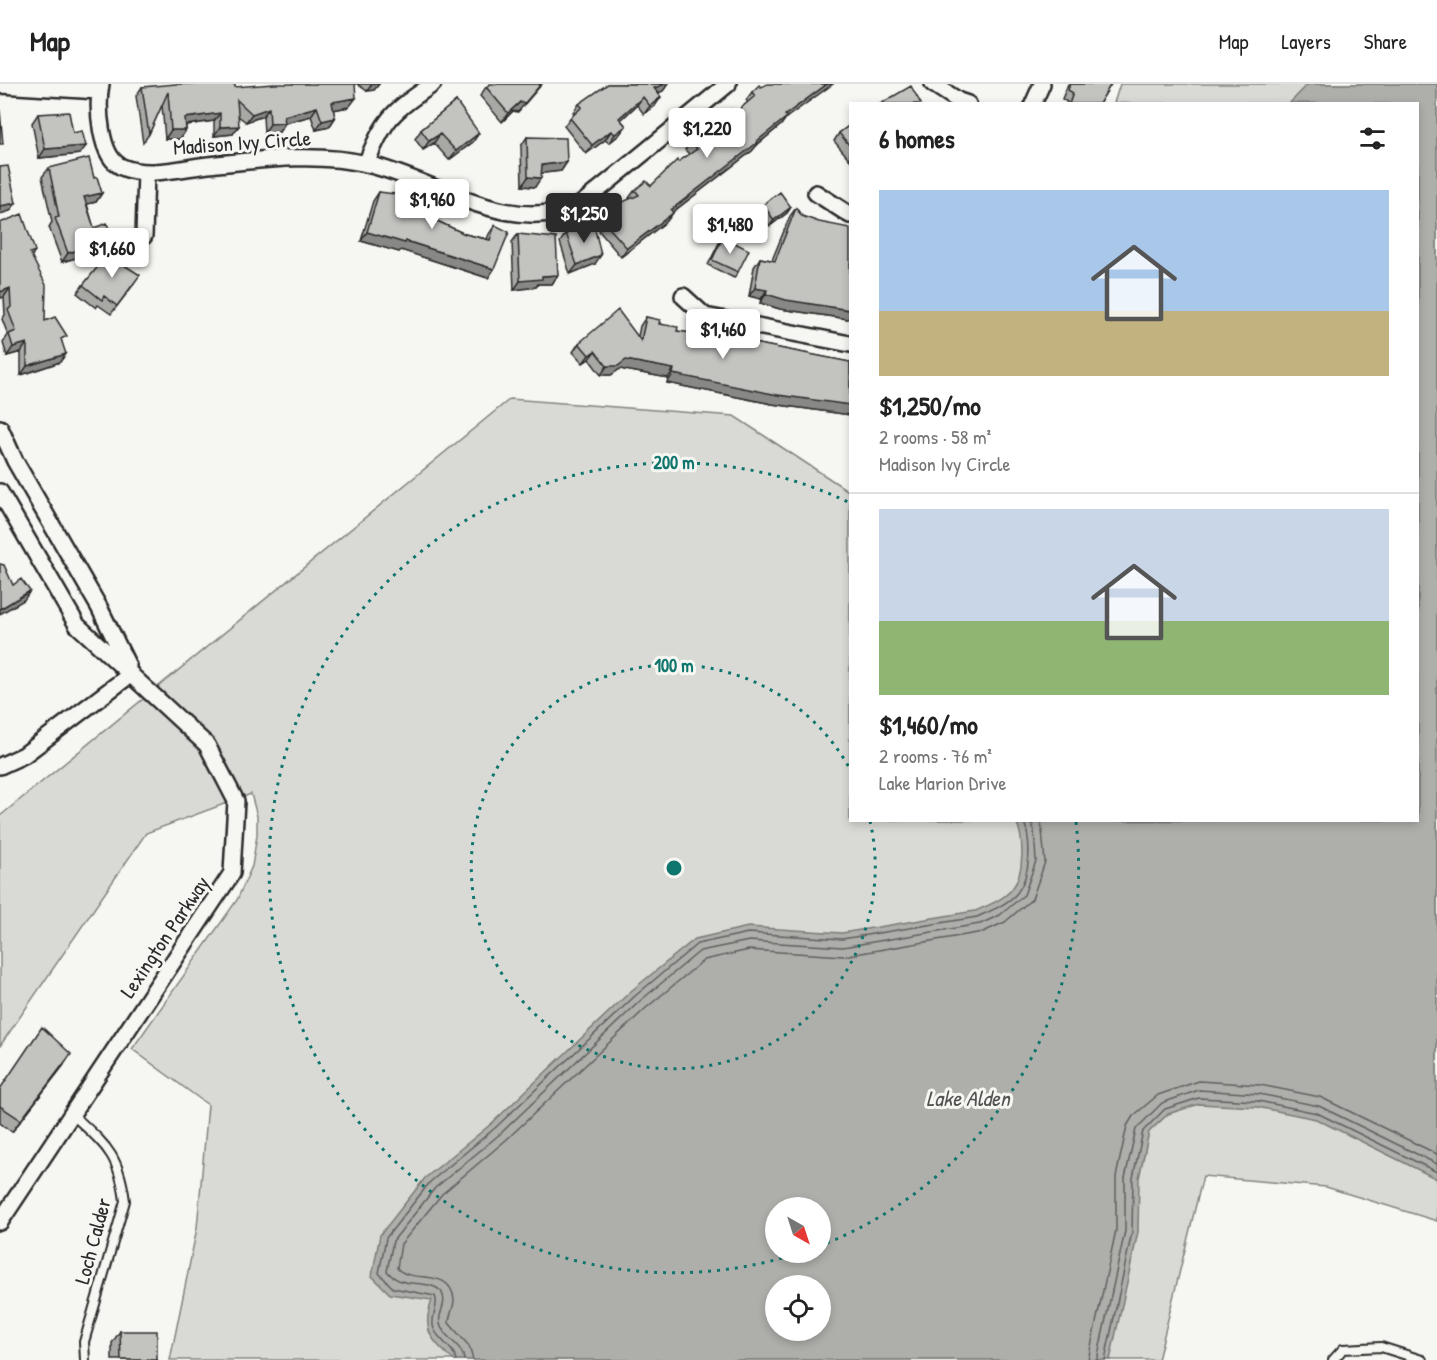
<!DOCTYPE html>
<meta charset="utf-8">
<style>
body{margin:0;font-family:"Patrick Hand",sans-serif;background:#f6f6f6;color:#222;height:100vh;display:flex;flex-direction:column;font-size:22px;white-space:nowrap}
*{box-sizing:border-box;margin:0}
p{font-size:20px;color:#767676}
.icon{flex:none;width:33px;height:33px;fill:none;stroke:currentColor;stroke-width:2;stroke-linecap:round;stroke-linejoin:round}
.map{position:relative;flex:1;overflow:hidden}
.panel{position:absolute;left:849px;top:18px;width:570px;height:720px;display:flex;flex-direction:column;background:#fff;border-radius:0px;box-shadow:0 3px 9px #0003}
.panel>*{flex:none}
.needle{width:39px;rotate:141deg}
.tools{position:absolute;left:765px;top:1113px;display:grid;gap:12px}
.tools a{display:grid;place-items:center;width:66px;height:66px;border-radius:50%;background:#fff;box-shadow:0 3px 9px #0003;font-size:30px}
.price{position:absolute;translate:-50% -51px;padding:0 14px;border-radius:6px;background:#fff;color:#222;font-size:20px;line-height:39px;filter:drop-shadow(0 2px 3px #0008)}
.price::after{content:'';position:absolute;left:50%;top:36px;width:18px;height:14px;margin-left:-9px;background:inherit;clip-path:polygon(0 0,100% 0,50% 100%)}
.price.selected{background:#2b2b2b;color:#fff}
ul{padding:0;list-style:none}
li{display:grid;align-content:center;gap:12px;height:318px;padding:0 30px}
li+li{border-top:2px solid #e0e0e0}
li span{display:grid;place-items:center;height:186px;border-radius:0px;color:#555}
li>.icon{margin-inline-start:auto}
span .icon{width:108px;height:108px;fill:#fffc;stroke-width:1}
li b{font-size:26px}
h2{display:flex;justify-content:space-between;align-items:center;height:72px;padding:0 30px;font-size:26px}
header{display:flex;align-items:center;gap:36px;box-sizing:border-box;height:84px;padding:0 30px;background:#fff;border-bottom:2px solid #e0e0e0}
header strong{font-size:28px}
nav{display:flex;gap:33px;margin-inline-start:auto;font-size:21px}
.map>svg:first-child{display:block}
</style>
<header>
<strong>Map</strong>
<nav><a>Map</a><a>Layers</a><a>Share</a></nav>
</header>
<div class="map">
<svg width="1437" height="1276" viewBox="0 0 1437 1276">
<rect width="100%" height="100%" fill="#f6f6f2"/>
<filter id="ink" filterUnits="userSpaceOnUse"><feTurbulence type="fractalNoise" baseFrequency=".0167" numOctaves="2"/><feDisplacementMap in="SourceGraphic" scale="12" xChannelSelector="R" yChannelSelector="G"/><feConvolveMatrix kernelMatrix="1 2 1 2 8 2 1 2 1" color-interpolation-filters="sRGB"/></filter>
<g filter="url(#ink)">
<path fill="#d9d9d5" stroke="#828280" stroke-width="1.5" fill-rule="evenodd" d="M1120,0H1437V1137L1326,1103L1203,1092L1158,1276H170L197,1144L208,1021L132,965L237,816L252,782L257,751V732L251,710L146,749L0,962V732L510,315L734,332L850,408V736H1418V20L1114,19ZM776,1124H820V1168H776ZM776,1202H820V1246H776Z"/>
<path fill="#aeaeab" stroke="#7a7a78" stroke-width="1.5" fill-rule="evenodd" d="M1308,0H1437V1095L1316,1035L1257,1023L1199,1020L1168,1030L1149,1048L1139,1094L1138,1148L1110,1276H453C431,1255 421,1247 432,1216L390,1210L372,1192L380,1151L425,1094L491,1040L631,907L695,855L748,843L842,849L975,827C987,822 1003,816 1012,805C1025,789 1024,754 1016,737L1418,736V20L1290,19ZM776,1124H820V1168H776ZM776,1202H820V1246H776Z"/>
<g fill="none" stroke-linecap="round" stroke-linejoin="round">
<path stroke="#5f5f5e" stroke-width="1.5" d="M456,1276C455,1264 439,1257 434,1245C429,1233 440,1223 435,1212L393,1204L379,1189L386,1154L430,1098L495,1044L635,912L697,860L748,849L842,855L977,833C990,827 1008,820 1017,809C1031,791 1032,756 1023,736
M464,1276C463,1260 444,1255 440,1240C437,1228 449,1220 441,1207C424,1193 403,1207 387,1187L393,1157L435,1104L500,1050L640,917L700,867L749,857L843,863L980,840L1000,831L1024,811L1036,777L1034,746L1031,736
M473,1276L469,1262L449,1239C449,1231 454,1224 454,1216C451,1182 411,1201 397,1184L401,1160L442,1110L506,1056L646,924L704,876L749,866L844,872L983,848L1005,838L1032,815L1045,778L1041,736
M1088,1276L1116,1146V1093L1127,1042L1133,1032L1158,1011L1199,997L1260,1001L1320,1013L1437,1070
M1097,1276L1125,1147V1094L1136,1045L1162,1019L1199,1006L1259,1010L1319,1022L1437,1080
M1105,1276L1132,1148L1133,1094L1143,1047L1165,1025L1199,1014L1258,1017L1317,1029L1437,1088"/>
<g stroke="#2b2b2b" stroke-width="12">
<path id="lane" d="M71,1029C105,1061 119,1069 125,1117L84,1258L85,1276
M1333,1276L1343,1265L1381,1263L1422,1276"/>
</g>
<g stroke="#2b2b2b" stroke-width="20">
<path id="street" d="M101,0C97,22 99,73 122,83C146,94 182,84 208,81C259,76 316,68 367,80C436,96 507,152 580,121L728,0
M933,0L959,17L968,20
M0,1L99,7
M1033,20L1042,0
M366,80C385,33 392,28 433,0
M816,109L850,131
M144,152L146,88
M683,212L705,232L850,260
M0,344L15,377L99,523L128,582
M0,408L77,541L207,661L236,717L232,789L0,1138
M0,682L24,671L131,590"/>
</g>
<use href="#lane" stroke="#f6f6f2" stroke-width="8"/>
<use href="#street" stroke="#f6f6f2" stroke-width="15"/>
</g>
<path fill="#a8a8a5" stroke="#2b2b2b" stroke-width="1.5" d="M357,0H379L374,6L367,7Z
M608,0H668L663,7L658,9L655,22L644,30L637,21L621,36L626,42L619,51L609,59L605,56L586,70L564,42L570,34L574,30L573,28L579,20Z
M1068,0H1111L1099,20H1066L1067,18L1062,15Z
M142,3H235L349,23L333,26L335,34L329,43L316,46L311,32L285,39L279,48L264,49L263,32L246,38L238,32L233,50L214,52V37L186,41V46L180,55H165L162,21L149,50L143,59L136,12Z
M486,3L518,28L513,27L502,38L480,12Z
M752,8L786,34L781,41L757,61L752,67L673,128L667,137L621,173L599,147L606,137V136L612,127L630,115L629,114L635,106L651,102L678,78L689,70L685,66L691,57L706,52L715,46L721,37L735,29L748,18L746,16Z
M456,17L473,58L449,76L434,59L423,66L415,55L421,46Z
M38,30L73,49L80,70L39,74L32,39Z
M850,41V76L834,57L839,49Z
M527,53L567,78L561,87L541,89L535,103L522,102L521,62Z
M49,84L94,94L102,109L96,118L87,120L94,144L112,156L106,165L62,178L49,143L52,138L42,93Z
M379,108L414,122L437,137L465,150L487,155L489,150L495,141L494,185L488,194L401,166L399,168L361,157L373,117Z
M763,121L791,123L787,129L770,142L758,127Z
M796,124L850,233L848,235L780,225L760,219L761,215L749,212L754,183L760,174L772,176L790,132Z
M566,149L595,180L570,190L560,158Z
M518,150L558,191L552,200H538L536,203L514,206L512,158Z
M723,153L738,188L734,194L708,181L719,159Z
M35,167L31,173L45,237L62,258L60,278L21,291V268L7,272L3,259L8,251L2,235L5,231L4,213L0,214Z
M121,179L134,200L111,230L98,221L96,224L77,209L83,201Z
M646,233L677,247L734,259L752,262L754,259L850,278V331L772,320L667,299L668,294L620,285L611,291H601L589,275L583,279L573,268L579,259L638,252L640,242Z
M63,982L12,1048L0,1039V1004Z
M120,1247L157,1276H112V1259Z"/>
<path fill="#888886" stroke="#2b2b2b" stroke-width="1.5" d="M372,0H379L374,6L367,7Z
M541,0H542L518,28L513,27L502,38L508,29Z
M665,0H668L663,7L648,13L654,4Z
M827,0H833L786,34L781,41L757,61L752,67L665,134L671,126L757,57L785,31Z
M643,13L637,21L613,43L619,34Z
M661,13L655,22L644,30L650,22Z
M356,14L349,23L326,27L332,18Z
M317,23L311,32L285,39L279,48L264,49L270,40L284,32Z
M269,24L263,32L246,38L252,30Z
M220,29L214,37L179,42L185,34Z
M335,34L329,43L316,46L322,37Z
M239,42L233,50L214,52L220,43Z
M626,42L619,51L609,59L615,50Z
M171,46H186L180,55H165Z
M611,47L605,56L586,70L592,61Z
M479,49L473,58L449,76L456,67Z
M440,50L434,59L423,66L429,57Z
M86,62L80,70L39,74L45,65Z
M567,78L561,87L536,90L542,81Z
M528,93L541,94L535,103L522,102Z
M102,109L96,118L78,122L84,113Z
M16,119L10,127L0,130V122Z
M791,123L787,129L770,142L774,136Z
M673,129L667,137L621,173L627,164Z
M367,148L406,157L494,185L488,194L401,166L399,168L361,157Z
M112,156L106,165L62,178L68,169Z
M601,171L595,180L570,190L577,181Z
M558,191L552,200H538L536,203L514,206L520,197L542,192Z
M10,204L4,213L0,214V208Z
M755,204L767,206L761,215L749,212Z
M766,210L850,226V233L848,235L780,225L760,219Z
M27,259L21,268L7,272L13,263Z
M595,267L589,275L583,279L589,271Z
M66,270L60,278L21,291L27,282Z
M626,276L674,285L668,294L620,285L611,291H601L607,282Z
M673,290L850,321V331L772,320L667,299Z
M30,507L24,516L0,530V525Z
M71,970L63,982L12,1048L21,1036Z"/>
<path fill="#c3c3c0" stroke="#2b2b2b" stroke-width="1.5" d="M176,0H235V3L274,0H355L356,14L332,18L335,34L322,37L317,23L284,32L285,39L270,40L269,24L252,30L237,16L239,42L220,43V29L185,34L186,46H171L168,8L149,50L142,3Z
M490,0H541L524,20L520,18L508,29L486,3Z
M608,0H665L654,4L661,13L650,22L643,13L619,34L626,42L615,50L611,47L592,61L570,34L582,23L579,20Z
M767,0H827L785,31L787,33L757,57L758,58L671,126L673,129L627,164L604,138L613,132L612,127L618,120L639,111L635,106L646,97L651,102L677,76L678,78L697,65L691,57L702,48L706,52L723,40L721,37L731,25L735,29L755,12L752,8L759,1L761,3Z
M1070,0H1111L1099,20H1069L1073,9L1068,6Z
M911,2L921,20H880Z
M456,17L479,49L456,67L440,50L429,57L421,46Z
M0,26L3,60H0Z
M69,28L73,49L82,47L86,62L45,65L38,30Z
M850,41V62L839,49Z
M527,53L566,54L567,78L542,81L541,94L528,93Z
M89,74L94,94L97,93L102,109L84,113L94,144L107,139L112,156L68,169L55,134L59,133L49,84Z
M8,82L16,119L0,122V83Z
M379,108L420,113L412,122L440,121L437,137L465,150L490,156L495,141L509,148L494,185L406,157L405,159L367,148Z
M780,108L791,123L774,136L763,121Z
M796,124L802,132L819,138L850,144V226L786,216L766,210L767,206L755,204L760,174L775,177Z
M22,130L35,167L30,169L46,201L45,237L55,233L67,252L61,255L66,270L27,282V259L13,263L9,250L16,247L8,226L11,223L10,204L0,208V139Z
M594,141L601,171L577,181L566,149Z
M518,150L556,154L558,191L542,192V195L520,197Z
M723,153L749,166L738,188L712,176Z
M113,164L125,174L121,179L140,191L117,222L104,212L102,216L83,201Z
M618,226L641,257L646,233L660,236L659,240L678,243L677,247L734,254V259L754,263V259L850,278V321L778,311L673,290L674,285L626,276L618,282H607L595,267L589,271L579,259Z
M0,480L4,481L13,501L21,495L30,507L0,525Z
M42,943L71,970L21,1036L0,1022V1005Z
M120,1247H157V1276H121Z"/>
</g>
<g fill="none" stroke="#0f766e" stroke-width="3" stroke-dasharray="3 6">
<path d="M870 737A202 202 0 1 1 850 685"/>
<path d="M799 1169A405 405 0 1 1 848 418M1076 738A405 405 0 0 1 822 1161"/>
</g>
<g text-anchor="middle" stroke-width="6" stroke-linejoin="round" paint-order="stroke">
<g font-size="21" fill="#2b2b2b" stroke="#f6f6f2">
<text transform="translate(242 59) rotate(-4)" y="7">Madison Ivy Circle</text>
<text transform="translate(165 853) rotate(-56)" y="7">Lexington Parkway</text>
<text transform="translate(93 1157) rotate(-75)" y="7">Loch Calder</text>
</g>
<g font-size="22" font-style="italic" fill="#525251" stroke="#f6f6f2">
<text x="968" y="1022">Lake Alden</text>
</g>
</g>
<circle cx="674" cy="784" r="9" fill="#0f766e" stroke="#f6f6f2" stroke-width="3"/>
<g font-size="18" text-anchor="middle" font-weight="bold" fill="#0f766e" stroke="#f6f6f2" stroke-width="6" stroke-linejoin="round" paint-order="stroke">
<text x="674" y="385">200 m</text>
<text x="674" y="588">100 m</text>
</g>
</svg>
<div class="tools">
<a><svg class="needle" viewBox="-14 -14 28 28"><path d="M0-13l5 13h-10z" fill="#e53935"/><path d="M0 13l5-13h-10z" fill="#767676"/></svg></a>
<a><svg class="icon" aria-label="locate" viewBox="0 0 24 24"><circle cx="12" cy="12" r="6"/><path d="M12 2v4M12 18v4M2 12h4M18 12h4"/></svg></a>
</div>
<b class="price" style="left:707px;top:75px">$1,220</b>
<b class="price" style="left:432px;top:146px">$1,960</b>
<b class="price selected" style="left:584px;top:160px">$1,250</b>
<b class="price" style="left:730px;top:171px">$1,480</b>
<b class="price" style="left:112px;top:195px">$1,660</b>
<b class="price" style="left:723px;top:276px">$1,460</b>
<section class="panel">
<h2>6 homes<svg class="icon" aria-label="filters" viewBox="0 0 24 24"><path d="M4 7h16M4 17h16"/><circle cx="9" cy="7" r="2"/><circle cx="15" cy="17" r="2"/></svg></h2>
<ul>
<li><span style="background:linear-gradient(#a9c7e8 65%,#c2b280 0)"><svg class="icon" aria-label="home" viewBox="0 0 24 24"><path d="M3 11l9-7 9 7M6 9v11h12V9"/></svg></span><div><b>$1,250/mo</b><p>2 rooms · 58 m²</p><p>Madison Ivy Circle</p></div></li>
<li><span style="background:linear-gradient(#c9d6e8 60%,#8fb573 0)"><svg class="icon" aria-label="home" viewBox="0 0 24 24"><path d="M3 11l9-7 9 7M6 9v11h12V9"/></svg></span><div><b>$1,460/mo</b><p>2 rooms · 76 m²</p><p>Lake Marion Drive</p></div></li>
</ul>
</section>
</div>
